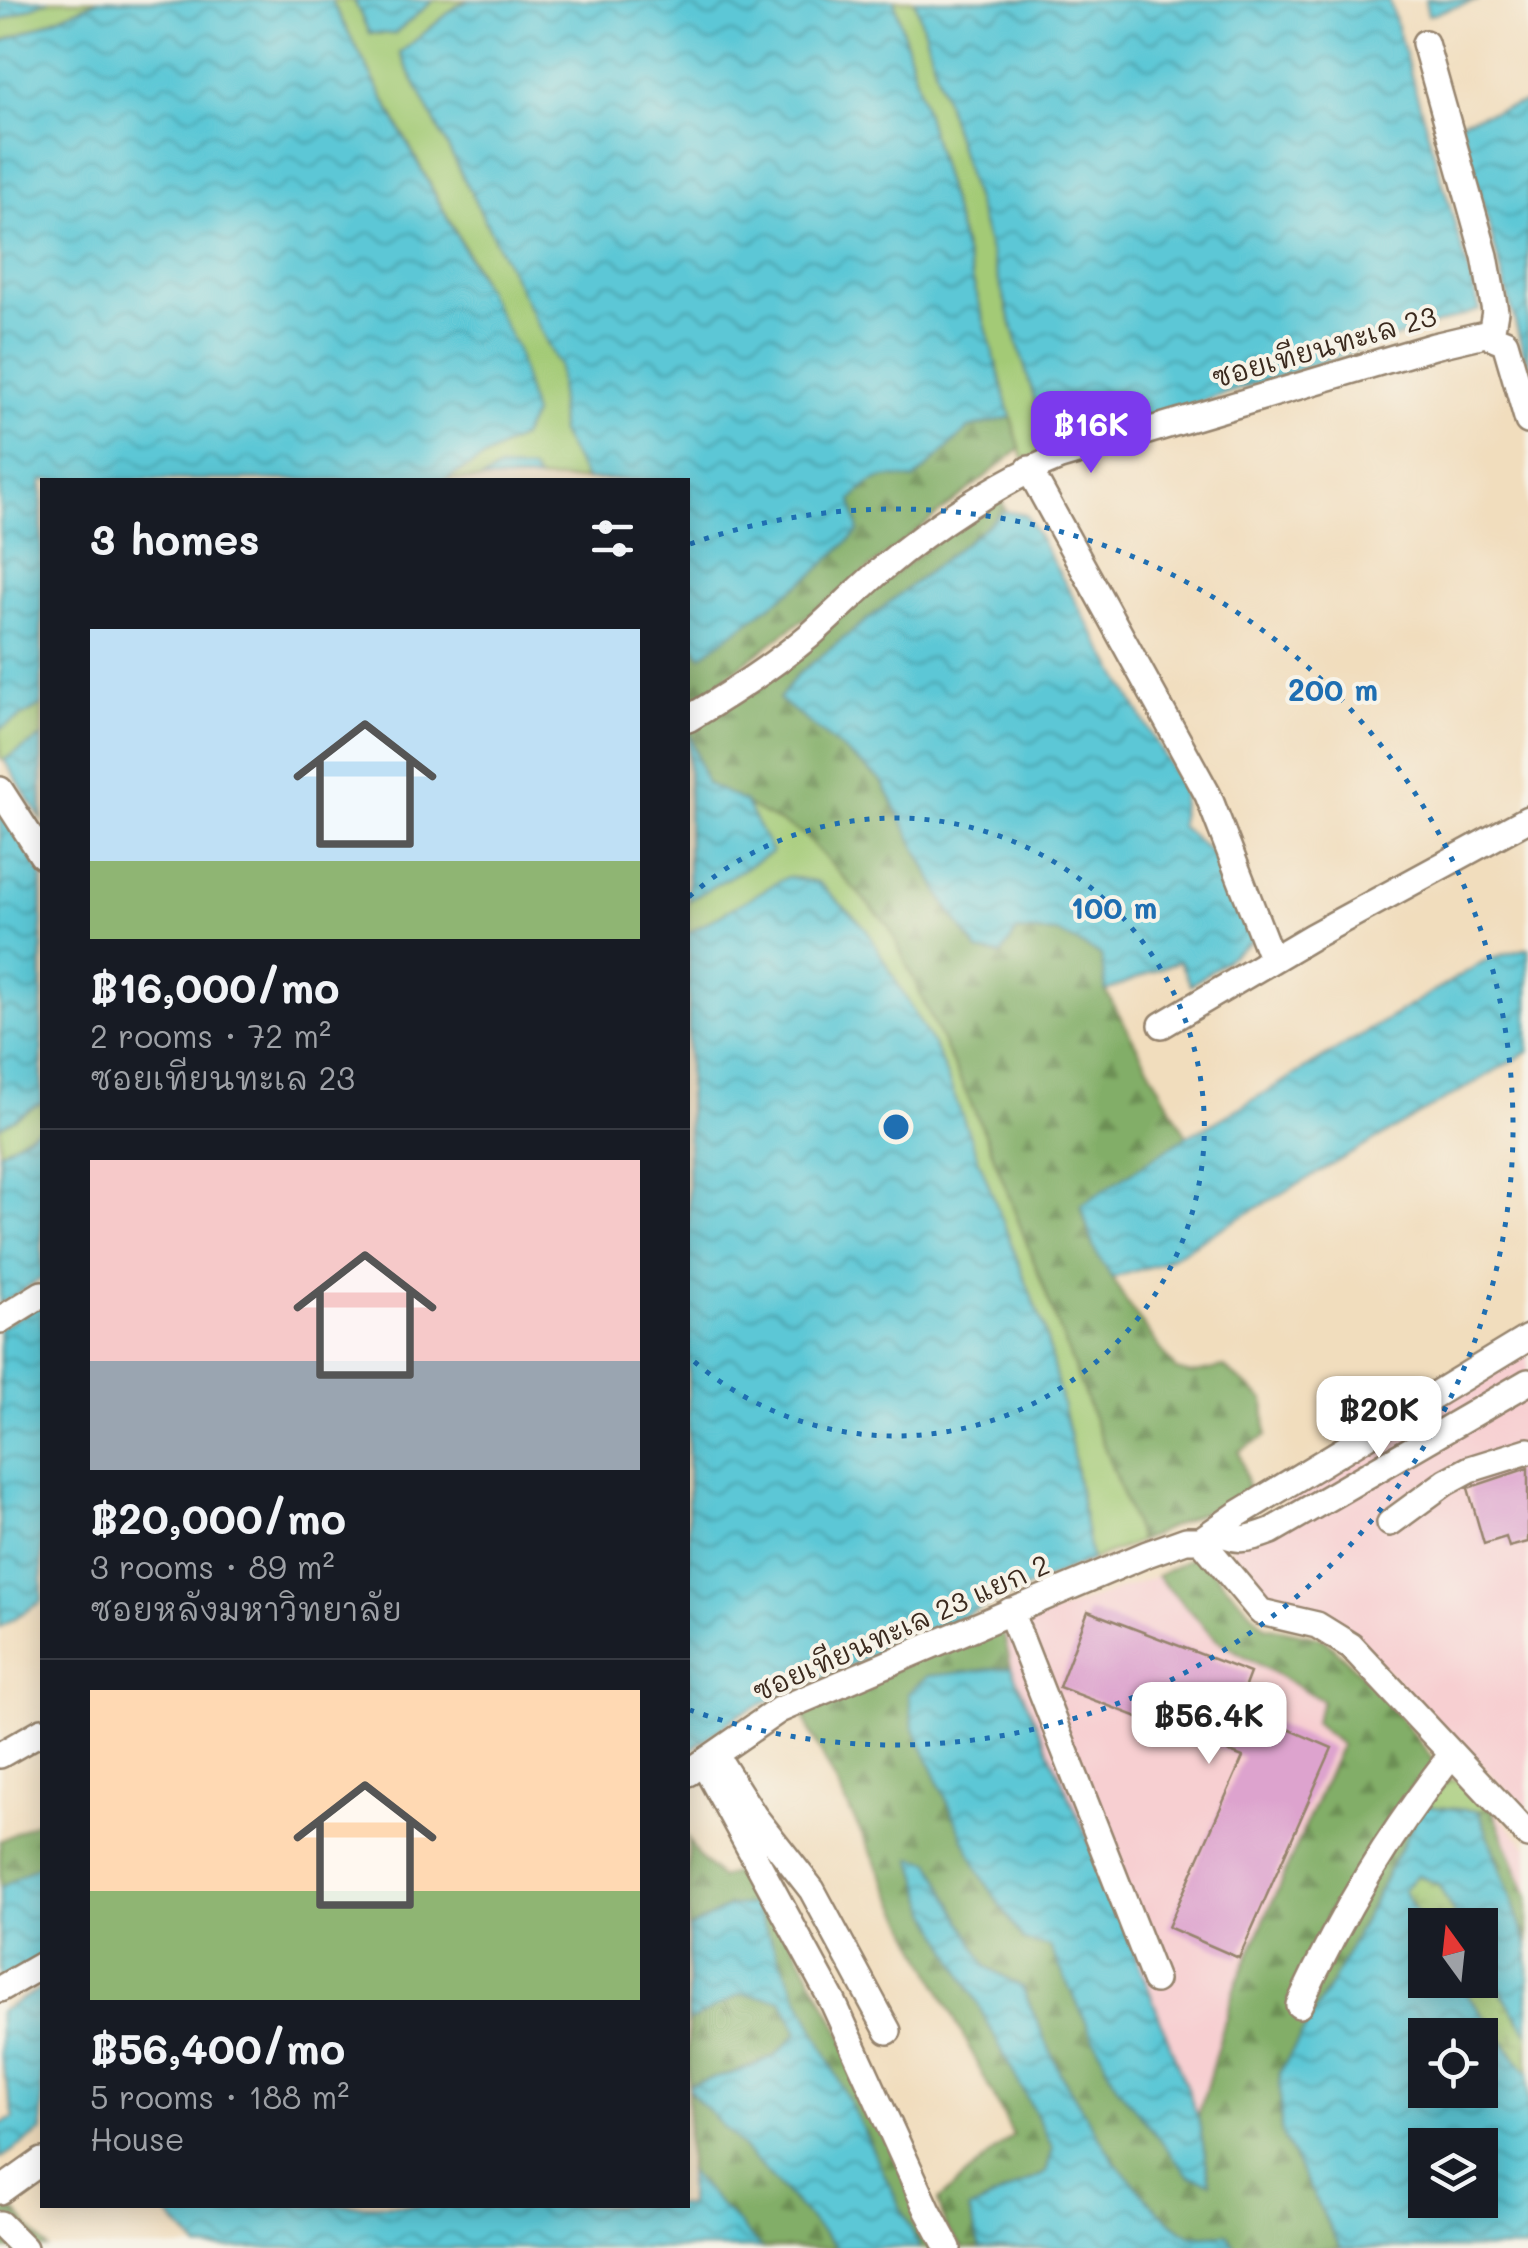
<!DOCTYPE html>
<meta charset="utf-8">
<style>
body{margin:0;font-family:Mali,"Playpen Sans Thai",sans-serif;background:#20242c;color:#f1f3f6;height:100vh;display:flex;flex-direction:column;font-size:38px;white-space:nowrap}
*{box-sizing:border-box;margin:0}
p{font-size:32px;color:#9ea1a6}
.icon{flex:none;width:55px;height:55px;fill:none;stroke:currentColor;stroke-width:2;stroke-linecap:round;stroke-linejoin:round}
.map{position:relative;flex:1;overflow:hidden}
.drawer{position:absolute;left:40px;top:478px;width:650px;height:1730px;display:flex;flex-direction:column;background:#171b24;border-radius:0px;box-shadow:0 5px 25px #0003}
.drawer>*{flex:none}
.needle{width:65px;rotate:345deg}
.controls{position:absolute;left:1408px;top:1908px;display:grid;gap:20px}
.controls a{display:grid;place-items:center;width:90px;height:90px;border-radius:0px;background:#171b24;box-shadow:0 5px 25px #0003;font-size:50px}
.price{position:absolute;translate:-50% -85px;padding:0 22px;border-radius:20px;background:#fff;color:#222;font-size:32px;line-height:65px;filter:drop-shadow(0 2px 5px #0008)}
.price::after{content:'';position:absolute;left:50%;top:60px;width:30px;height:22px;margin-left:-15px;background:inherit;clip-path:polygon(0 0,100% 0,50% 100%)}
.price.on{background:#7c3aed;color:#fff}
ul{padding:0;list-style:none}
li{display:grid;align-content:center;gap:20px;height:530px;padding:0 50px}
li+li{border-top:2px solid #363941}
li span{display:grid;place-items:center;height:310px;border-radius:0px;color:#555}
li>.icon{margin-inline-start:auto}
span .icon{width:180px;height:180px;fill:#fffc;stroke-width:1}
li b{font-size:42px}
h2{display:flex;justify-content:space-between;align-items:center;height:120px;padding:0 50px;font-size:42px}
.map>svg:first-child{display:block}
</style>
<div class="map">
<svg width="1528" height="2248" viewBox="0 0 1528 2248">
<defs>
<pattern id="forest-firs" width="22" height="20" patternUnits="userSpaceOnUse" patternTransform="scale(2.5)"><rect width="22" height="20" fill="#82ae67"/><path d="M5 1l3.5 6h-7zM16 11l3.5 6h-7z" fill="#6c8e54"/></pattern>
<pattern id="wetland-marsh" width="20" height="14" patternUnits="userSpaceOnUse" patternTransform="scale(2.5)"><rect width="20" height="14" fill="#a3ca76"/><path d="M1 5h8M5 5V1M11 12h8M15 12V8" fill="none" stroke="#86a460"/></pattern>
<pattern id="water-waves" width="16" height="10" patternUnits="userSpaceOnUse" patternTransform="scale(2.5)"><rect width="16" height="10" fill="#5cc7d6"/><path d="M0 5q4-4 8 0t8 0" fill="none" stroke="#4da2ad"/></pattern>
</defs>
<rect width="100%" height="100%" fill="#f7f3e8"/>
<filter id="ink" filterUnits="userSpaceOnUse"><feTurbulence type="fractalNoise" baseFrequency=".01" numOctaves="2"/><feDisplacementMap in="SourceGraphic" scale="20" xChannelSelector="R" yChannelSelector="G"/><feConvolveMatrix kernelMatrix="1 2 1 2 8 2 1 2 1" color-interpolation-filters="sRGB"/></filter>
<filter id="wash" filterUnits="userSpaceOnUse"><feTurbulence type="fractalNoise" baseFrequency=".0048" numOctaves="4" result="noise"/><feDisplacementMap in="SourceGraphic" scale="40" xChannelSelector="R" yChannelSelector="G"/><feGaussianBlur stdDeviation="2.25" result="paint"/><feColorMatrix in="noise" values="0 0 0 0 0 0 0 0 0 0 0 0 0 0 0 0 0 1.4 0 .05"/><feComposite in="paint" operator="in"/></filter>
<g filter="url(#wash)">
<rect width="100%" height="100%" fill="#f1ddbd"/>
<path fill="#f7cfd1" d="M1528,1349V1812L1329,1612L1255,1596L1227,1539Z
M1157,1576L1217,1640L1324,1701L1341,1745L1234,1989L1198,2117L1106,1879L1011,1667L1003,1631Z
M1492,1808L1528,1847V1898Z"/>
<path fill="#a3ca76" stroke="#6f7a4a" stroke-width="2.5" d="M49,0H99L0,43V21Z
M331,0H354L369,33L393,34L434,0H470L458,5L400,53L559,366L560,433L586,480H538L531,470L499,469L481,480H445L521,437L480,277Z
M894,0H915L1050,451L1023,459Z
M42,705V737L4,760L0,758V729Z
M745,802L803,834L889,926L987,1138L1140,1541L1091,1560L1070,1437L1044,1328L818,882L788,877L688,933V901L771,852Z
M42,1102V1126L0,1152V1127Z
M1449,1780H1463L1492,1808L1479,1811L1422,1806Z"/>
<path fill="url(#forest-firs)" stroke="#5e6c42" stroke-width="2.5" d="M1011,417L1020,449L838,593L688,705V637L702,655L867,483L890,474L914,480L969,428Z
M998,492L1006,511L797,675L779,699L882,781L944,902L978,951L1001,955L1017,931L1058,933L1101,955L1106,991L1187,1136L1081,1206L1094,1249L1129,1306L1176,1370L1191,1374L1224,1367L1264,1400L1266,1436L1239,1451L1249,1491L1140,1541L987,1138L889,926L803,834L706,784L688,729L777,667Z
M1197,1555L1265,1626L1323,1638L1377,1689L1449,1780L1422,1806L1331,1984L1280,2072L1281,2133L1341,2248H1236L1228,2234L1190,2236L1160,2213L1114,2161L1060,2073L1022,1987L986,1966L913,1859L929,1911L1053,2148L1046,2173L969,2210L980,2248H962L946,2228L938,2201L1013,2135L807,1725L803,1708L969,1637L1003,1631L1011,1667L928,1676L1117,2086L1210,2181L1198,2117L1234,1989L1341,1745L1314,1722L1323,1701L1217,1640L1157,1576Z
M1492,1808L1528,1898V1946L1479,1811Z
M42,1819V1864L0,1888V1841Z
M688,1839L697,1855L720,1878L753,1866L953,2248H920L880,2167L730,1906L688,1929Z
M741,1994L782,2000L798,2033L775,2056L737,2072L688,2085V2022Z
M688,2089L837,2248H761L688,2171Z
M0,2193L47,2248H0Z"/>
<path fill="url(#wetland-marsh)" stroke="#6f7a4a" stroke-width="2.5" d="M1417,1875L1438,1884L1460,1925L1425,1927L1403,1890Z
M1480,1958L1528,2034V2074L1456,1980H1480Z"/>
<path fill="url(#water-waves)" stroke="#4c787a" stroke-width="2.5" fill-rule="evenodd" d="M0,0H49L0,21Z
M99,0H331L516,347L533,415L521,437L445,480H42V705L0,729V43Z
M354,0H434L394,34L369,33Z
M470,0H894L1011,417L969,428L914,480C886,473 871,478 852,500L859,531L815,573L701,656L688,637V480H586L560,433L559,366L400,53L458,5Z
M915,0H1389L1480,310L1050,451Z
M1425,0H1479L1428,15Z
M1528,102V369L1460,121Z
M499,469L531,470L538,480H481Z
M1005,511L1026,515L1183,789L1180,826L1220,860L1253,940L1191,985L1179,961L1106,991L1101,955L1058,933L1017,931L1001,955L978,951L944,902L882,781L779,699L797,675Z
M688,729L706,783L745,802L772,852L688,901Z
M42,737V820L4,760Z
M0,808L42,875V1102L0,1127Z
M787,877L818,882L865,927L938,1054L1044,1328L1070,1437L1091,1560L741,1713L688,1752V933Z
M1528,948V1052L1161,1263L1112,1278L1094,1249L1081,1205L1187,1136L1214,1123L1488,959Z
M42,1126V1278L0,1304V1152Z
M42,1303V1601L0,1627V1328Z
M1011,1667L1106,1879L1198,2117L1210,2182L1189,2176L1117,2086L1050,1947L1024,1941L980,1874L913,1726L908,1693L928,1676Z
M1422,1806L1479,1811L1528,1946V2034L1480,1958V1925H1460L1438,1884L1417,1875L1403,1890L1425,1927V1980H1456L1528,2074V2248H1341L1281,2133L1280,2072L1331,1984ZM1425,2035H1480V2090H1425ZM1425,2145H1480V2200H1425Z
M912,1858L931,1862L986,1966L1022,1987L1060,2073L1114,2161L1160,2213L1190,2236L1228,2234L1236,2248H980L969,2210L1046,2173L1053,2148L929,1911Z
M42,1864V1967L0,1991V1888Z
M754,1905L920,2248H837L688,2089V2085L737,2072L775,2056L798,2033L782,2000L741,1994L688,2022V1929L730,1906Z
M42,1988V2131L0,2159V2124L14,2118L0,2053V2011Z
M688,2171L761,2248H198L160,2205H688Z"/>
<g id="blocks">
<path fill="#dda3ce" d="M1528,1468V1542L1509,1547L1506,1537L1484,1544L1468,1488Z
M1088,1611L1250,1673L1237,1707L1332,1748L1239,1958L1168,1927L1243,1757L1059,1687Z"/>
</g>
</g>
<g filter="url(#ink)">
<use href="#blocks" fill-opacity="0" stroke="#96846e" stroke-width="2.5"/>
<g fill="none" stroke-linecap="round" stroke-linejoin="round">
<g stroke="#96846e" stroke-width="30">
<path id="minor" d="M1425,43L1485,256L1495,311L1491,335
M1029,469L1208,795L1272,960
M688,719C730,694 771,668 809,636C834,614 858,590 883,568C931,527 1002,480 1060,457L1434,346L1485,334L1505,342L1528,421
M0,790L42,855
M1162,1025L1311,937L1528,819
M0,1320L42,1294
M1390,1523L1446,1482L1470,1469L1528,1451
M1217,1529C1235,1544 1250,1539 1271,1531L1528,1382
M1201,1540L1261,1612L1317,1625L1351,1646L1528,1835
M1201,1540L1238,1514L1528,1338
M1010,1611L1155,1980
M0,1755L42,1731
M718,1759L754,1816L812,1890L888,2031
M704,1764L833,2002L928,2211L948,2248
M688,1773L779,1710L1147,1554L1186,1540H1201
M0,1989L42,1965
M1299,2005C1343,1911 1388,1836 1452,1754
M0,2191L42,2161
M0,2224L24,2248"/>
</g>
<use href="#minor" stroke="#fff" stroke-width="25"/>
</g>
</g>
<g fill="none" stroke="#1f6fb2" stroke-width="5" stroke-dasharray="5 10">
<path d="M689 897A309 309 0 1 1 689 1357"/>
<path d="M690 544A618 618 0 1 1 690 1710"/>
</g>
<g text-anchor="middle" stroke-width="8" stroke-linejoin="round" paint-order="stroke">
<g font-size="28" fill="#3b2a1e" stroke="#f7f3e8">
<text transform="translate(1324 347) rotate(-16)" y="10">ซอยเทียนทะเล 23</text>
<text transform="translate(901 1628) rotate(-24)" y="10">ซอยเทียนทะเล 23 แยก 2</text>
</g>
</g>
<circle cx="896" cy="1127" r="15" fill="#1f6fb2" stroke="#f7f3e8" stroke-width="5"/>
<g font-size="30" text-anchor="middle" font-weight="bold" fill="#1f6fb2" stroke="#f7f3e8" stroke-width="8" stroke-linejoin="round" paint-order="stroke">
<text x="1333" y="701">200 m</text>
<text x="1114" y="919">100 m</text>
</g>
</svg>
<div class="controls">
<a><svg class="needle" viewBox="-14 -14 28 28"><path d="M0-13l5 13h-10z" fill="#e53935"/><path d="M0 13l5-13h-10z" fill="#9ea1a6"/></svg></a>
<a><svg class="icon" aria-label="locate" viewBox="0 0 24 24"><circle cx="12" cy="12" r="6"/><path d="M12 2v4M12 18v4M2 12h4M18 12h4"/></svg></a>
<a><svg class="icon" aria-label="layers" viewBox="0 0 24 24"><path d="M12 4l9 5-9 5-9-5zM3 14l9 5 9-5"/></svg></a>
</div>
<b class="price on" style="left:1091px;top:476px">฿16K</b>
<b class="price" style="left:1379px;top:1461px">฿20K</b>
<b class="price" style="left:1209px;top:1767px">฿56.4K</b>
<section class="drawer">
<h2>3 homes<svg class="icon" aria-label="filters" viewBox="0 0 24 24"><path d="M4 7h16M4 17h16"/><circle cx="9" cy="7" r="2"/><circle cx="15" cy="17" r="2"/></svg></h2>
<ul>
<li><span style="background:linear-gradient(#bfe0f5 75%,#8fb573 0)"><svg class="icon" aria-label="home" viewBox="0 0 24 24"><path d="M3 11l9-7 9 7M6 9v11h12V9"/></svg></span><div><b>฿16,000/mo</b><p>2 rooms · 72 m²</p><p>ซอยเทียนทะเล 23</p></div></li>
<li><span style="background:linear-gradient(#f6c9c9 65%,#9aa5b1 0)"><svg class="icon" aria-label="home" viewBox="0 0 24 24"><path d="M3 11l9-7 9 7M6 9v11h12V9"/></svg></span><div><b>฿20,000/mo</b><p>3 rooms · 89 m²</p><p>ซอยหลังมหาวิทยาลัย</p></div></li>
<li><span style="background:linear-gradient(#ffd9b3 65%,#8fb573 0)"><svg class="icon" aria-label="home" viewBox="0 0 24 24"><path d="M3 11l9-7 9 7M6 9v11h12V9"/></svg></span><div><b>฿56,400/mo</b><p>5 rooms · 188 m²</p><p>House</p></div></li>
</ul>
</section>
</div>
